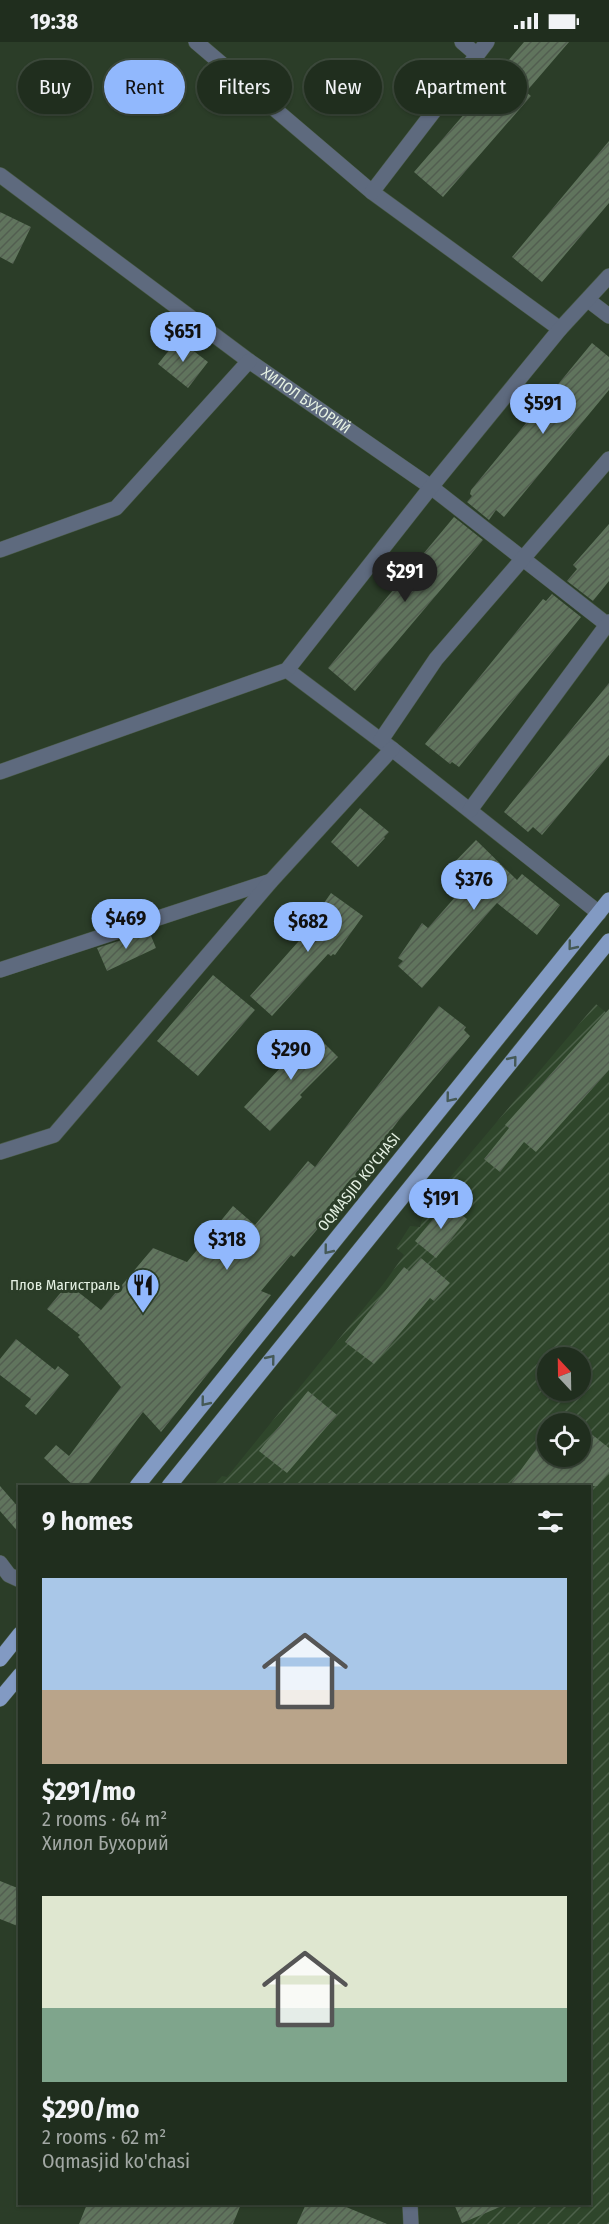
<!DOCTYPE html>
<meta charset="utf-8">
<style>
body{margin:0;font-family:"Fira Sans Condensed",sans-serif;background:#2d3a2b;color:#f1f3f6;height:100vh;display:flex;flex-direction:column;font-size:22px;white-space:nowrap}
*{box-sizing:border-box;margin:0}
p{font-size:20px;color:#a2a8a4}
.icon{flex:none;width:33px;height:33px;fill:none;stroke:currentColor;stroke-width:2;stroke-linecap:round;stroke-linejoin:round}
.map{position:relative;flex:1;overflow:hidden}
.panel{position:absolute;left:18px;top:1443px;width:573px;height:720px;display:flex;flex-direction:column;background:#202e1e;border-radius:0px;box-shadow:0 2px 4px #0004,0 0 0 2px #3d4a3c}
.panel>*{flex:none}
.banner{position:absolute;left:18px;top:18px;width:573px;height:54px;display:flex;gap:12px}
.needle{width:39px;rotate:338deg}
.tools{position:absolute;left:537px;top:1305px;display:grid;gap:12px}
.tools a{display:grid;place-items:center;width:54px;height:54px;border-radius:50%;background:#202e1e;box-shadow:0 2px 4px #0004,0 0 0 2px #3d4a3c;font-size:30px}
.price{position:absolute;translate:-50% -51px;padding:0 14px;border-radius:21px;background:#91b8fd;color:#111;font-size:20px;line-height:39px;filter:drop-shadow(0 2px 3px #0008)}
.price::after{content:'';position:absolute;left:50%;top:36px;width:18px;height:14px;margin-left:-9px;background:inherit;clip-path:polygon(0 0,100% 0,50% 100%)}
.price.active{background:#222;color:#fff}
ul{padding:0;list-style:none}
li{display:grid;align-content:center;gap:12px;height:318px;padding:0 24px}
li span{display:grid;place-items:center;height:186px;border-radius:0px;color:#555}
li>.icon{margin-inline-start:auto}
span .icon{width:108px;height:108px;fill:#fffc;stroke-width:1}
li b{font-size:26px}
h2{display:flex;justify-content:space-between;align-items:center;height:72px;padding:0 24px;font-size:26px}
.pill{padding:0 21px;border-radius:27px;background:#202e1e;box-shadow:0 2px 4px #0004,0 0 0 2px #3d4a3c;font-size:21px;line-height:54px}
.pill.active{background:#91b8fd;color:#111}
.status{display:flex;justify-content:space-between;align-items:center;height:42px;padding:0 30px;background:#202e1e;direction:ltr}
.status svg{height:16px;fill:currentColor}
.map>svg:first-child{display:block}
</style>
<div class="status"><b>19:38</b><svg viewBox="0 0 49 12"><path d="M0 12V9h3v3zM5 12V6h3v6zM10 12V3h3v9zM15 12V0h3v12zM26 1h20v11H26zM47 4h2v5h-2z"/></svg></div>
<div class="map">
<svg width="609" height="2182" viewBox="0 0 609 2182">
<defs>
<pattern id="industrial-furrows" width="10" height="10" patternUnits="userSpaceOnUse" patternTransform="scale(1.5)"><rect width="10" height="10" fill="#2f462b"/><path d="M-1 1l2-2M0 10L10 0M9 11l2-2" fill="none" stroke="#4d614a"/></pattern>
<pattern id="building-hatch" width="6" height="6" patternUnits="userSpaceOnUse" patternTransform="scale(1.5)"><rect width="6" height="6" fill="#60745d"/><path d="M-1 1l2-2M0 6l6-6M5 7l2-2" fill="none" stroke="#525e50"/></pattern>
</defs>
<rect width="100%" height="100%" fill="#2b3d28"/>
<path fill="url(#industrial-furrows)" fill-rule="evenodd" d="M596,962L609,973V2182H468L456,2162H590V1444H213L222,1434L227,1435L385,1240L404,1213L396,1206L410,1184L420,1185L426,1164ZM548,1316H580V1348H548ZM548,1382H580V1414H548Z"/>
<path fill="url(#building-hatch)" d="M524,0H569L526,50L531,54L443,155L414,130L472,63L473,64L511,23L507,20Z
M609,99V161L542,240L512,215Z
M0,170L31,185L13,222L0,215Z
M178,297L208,320L188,346L158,322Z
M592,301L609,315V348L504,475L496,468L489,478L467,460L472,454L470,452L471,448Z
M454,475L483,498L355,649L328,626Z
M609,482V539L593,559L567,539L577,527L573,523Z
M552,552L581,575L459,725L452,720L450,722L425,702L543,557L546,559Z
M609,641V713L542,793L533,785L528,790L504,770Z
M360,766L389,790L384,795L385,796L358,825L331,800Z
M476,798L517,838L522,832L560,863L537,893L497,861L422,946L398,924L403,919L398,916L422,881L428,886L463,846L446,829Z
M331,851L363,874L335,913L333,912L331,914L328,912L272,974L250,954L305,892L303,891Z
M149,889L156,906L107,929L97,906Z
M213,933L255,968L198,1034L157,999Z
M439,964L466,985L464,988L470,994L399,1078L345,1150L347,1152L294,1215L291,1213L261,1249L271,1253L161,1390L143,1370L87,1444H74L44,1416L56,1403L69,1414L121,1345L78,1295L80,1293L47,1267L68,1242L101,1268L153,1206L187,1220L233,1164L255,1183L308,1119L315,1125Z
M609,967V1028L536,1110L524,1100L500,1130L484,1117L509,1086L505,1083Z
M313,990L338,1015L300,1053L302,1055L270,1089L244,1065L280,1026L278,1024Z
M446,1161L467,1177L436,1216L415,1199Z
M421,1216L450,1241L434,1259L430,1256L374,1322L345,1300L404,1225L409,1229Z
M16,1297L55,1328L58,1324L69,1333L36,1373L25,1364L31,1357L0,1333V1317Z
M308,1349L337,1373L287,1431L259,1409Z
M580,1383L609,1406V1430L597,1444H509L548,1391V1414H580Z
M0,1444L20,1467V1492L0,1469Z
M0,1839L20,1847V1885L0,1877Z
M87,2162H241L233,2182H79Z
M306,2162H339L387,2182H297Z
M454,2162H507L462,2181Z"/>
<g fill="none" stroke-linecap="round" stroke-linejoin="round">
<g stroke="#495a46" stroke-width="16">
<g id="minor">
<path d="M196,0L372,150L560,287"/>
<path d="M462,0L476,12"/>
<path id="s1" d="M0,133L249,319L431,445L609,584"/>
<path d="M372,150L487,0"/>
<path d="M588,258L609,274"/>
<path d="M0,508L116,466L249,319"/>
<path d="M287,628L392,707L599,871"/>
<path d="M381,698L436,617L609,417"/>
<path d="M0,730L287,628L431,445L560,287L609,234"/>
<path d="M470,768L609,580"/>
<path d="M0,928L271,839"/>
<path d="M0,1110L54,1093L272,838L392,707"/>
<path d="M0,1521L9,1533L20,1538"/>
<path d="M410,2162L411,2182"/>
</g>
</g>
<g stroke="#495a46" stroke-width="16">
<path id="major" d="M137,1444L609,858
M169,1444L609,899
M0,1617L20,1592
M0,1657L20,1633"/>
</g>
<use href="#minor" stroke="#5e6a7e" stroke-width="15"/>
<use href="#major" stroke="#829ac3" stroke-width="15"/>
</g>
<defs><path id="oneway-chevron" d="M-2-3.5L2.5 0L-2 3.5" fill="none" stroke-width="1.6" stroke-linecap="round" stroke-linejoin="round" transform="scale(1.5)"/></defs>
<g stroke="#455956">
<use href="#oneway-chevron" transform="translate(572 904) rotate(129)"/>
<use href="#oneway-chevron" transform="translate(513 1018) rotate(-51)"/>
<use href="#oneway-chevron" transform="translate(450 1056) rotate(129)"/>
<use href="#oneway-chevron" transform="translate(328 1208) rotate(129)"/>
<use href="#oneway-chevron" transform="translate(271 1317) rotate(-51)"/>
<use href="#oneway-chevron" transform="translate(205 1360) rotate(129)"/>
</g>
<defs>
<g id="restaurant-pin" transform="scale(1.725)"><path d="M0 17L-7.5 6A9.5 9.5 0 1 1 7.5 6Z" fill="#91b8fd" stroke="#2b3d28"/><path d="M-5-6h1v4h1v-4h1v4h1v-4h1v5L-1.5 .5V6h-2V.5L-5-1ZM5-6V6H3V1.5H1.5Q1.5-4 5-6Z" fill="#111"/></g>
</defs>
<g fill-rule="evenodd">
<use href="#restaurant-pin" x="143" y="1243"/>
</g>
<g text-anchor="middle" stroke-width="6" stroke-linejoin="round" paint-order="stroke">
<g font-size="15" fill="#e5f1e3" stroke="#2b3d28">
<text dy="5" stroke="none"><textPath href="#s1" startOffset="380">ХИЛОЛ БУХОРИЙ</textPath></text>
<text transform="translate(359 1140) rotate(-51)" y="5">OQMASJID KO'CHASI</text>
</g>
<g font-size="15" fill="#e5f1e3" stroke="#2b3d28" text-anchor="end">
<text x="120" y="1248">Плов Магистраль</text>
</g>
</g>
</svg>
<div class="tools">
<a><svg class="needle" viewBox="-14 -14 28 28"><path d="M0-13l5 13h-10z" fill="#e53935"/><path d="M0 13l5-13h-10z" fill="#a2a8a4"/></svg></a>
<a><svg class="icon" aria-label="locate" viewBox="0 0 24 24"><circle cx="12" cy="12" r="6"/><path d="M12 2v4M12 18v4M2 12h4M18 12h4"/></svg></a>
</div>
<b class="price" style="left:183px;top:321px">$651</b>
<b class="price" style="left:543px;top:393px">$591</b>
<b class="price active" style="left:405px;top:561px">$291</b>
<b class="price" style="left:474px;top:869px">$376</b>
<b class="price" style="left:126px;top:908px">$469</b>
<b class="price" style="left:308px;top:911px">$682</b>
<b class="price" style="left:291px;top:1039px">$290</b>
<b class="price" style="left:441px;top:1188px">$191</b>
<b class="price" style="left:227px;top:1229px">$318</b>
<div class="banner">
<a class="pill">Buy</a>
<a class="pill active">Rent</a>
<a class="pill">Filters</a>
<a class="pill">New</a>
<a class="pill">Apartment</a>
</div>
<section class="panel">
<h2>9 homes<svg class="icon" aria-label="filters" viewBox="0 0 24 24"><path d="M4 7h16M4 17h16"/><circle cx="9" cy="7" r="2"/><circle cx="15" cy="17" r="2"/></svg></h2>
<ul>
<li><span style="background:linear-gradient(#a9c7e8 60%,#b9a48a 0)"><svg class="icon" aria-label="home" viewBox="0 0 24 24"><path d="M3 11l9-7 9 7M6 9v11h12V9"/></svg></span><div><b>$291/mo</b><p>2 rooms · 64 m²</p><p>Хилол Бухорий</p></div></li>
<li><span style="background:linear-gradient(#dfe7d0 60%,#7fa58c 0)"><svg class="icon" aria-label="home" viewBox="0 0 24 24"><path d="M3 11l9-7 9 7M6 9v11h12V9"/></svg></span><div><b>$290/mo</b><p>2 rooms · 62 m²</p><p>Oqmasjid ko'chasi</p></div></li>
</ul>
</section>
</div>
